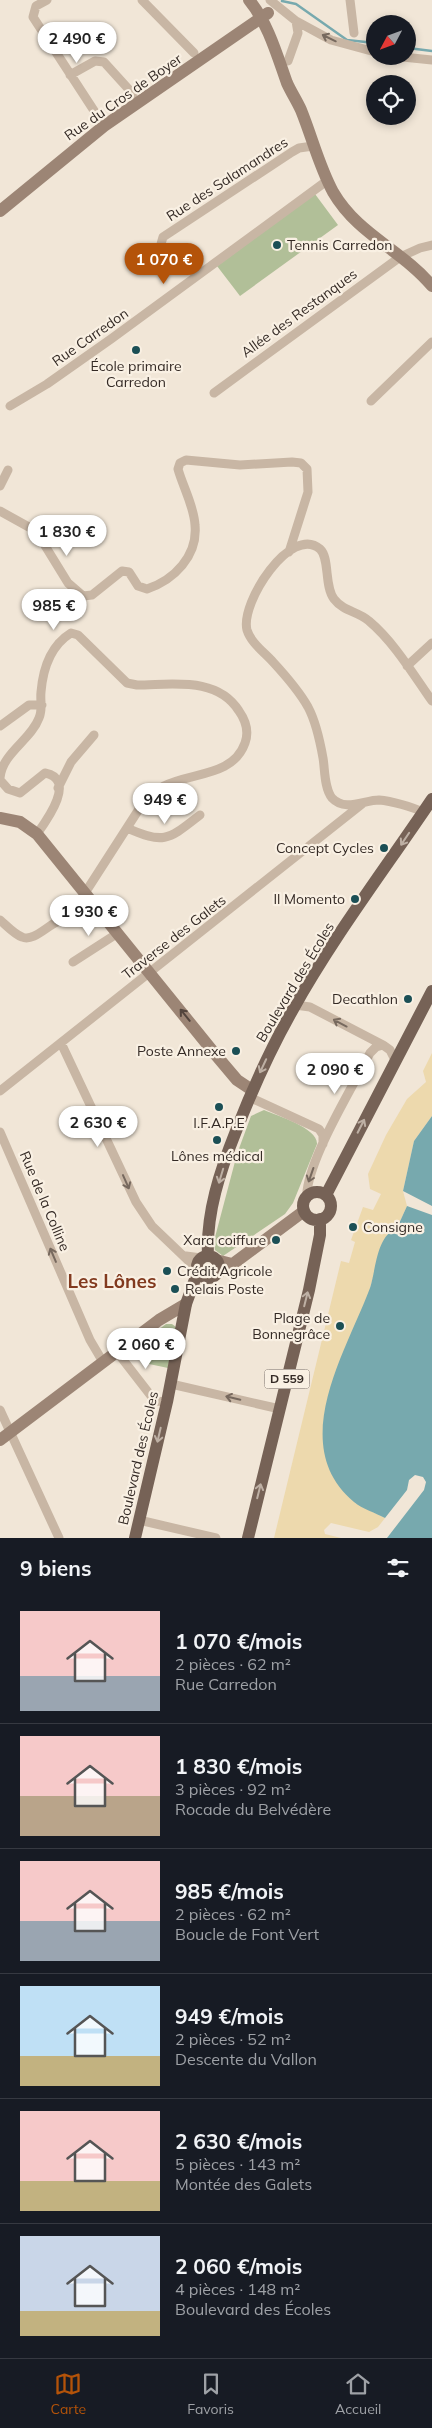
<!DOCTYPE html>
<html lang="fr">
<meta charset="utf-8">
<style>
body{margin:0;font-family:Mulish,sans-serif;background:#20242c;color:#f1f3f6;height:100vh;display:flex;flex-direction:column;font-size:19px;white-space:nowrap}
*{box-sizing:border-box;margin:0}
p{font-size:16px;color:#9ea1a6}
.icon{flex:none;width:28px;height:28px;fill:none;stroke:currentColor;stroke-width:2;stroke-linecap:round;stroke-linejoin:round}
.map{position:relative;height:1538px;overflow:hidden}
.sheet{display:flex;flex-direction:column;background:#171b24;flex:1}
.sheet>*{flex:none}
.needle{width:32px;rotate:229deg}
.controls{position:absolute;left:366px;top:15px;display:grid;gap:10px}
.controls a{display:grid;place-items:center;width:50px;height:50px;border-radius:50%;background:#171b24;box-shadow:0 2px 8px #0003;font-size:25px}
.price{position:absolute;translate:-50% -42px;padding:0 11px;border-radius:18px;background:#fff;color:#222;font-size:16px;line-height:32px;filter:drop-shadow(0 1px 2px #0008)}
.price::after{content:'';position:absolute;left:50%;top:30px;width:15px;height:11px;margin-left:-8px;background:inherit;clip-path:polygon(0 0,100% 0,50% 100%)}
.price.active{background:#b45309;color:#fff}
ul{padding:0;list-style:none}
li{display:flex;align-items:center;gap:15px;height:125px;padding:0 20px}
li+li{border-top:1px solid #363941}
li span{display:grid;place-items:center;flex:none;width:140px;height:100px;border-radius:0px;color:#555}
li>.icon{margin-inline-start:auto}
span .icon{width:60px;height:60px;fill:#fffc;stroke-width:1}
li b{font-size:21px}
h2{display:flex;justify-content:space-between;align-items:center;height:60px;padding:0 20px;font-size:21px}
.tab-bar{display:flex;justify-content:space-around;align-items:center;height:70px;border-top:1px solid #363941;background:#171b24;font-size:14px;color:#9ea1a6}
.tab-bar a{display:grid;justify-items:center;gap:2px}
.tab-bar .active{color:#b45309}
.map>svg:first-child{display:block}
</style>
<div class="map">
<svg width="432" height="1538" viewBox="0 0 432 1538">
<rect width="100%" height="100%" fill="#f1e6d7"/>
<path fill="#b1bf98" d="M315,194L338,225L240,296L217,266Z
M264,1110C278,1116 318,1128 317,1144L293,1203L285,1214L223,1256L215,1250L214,1241L237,1154L251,1116Z
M166,1324H172L176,1327L168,1368L149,1364L137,1346Z"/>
<path fill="#edd9ad" d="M432,1053V1116L414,1141L403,1191L407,1206L397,1228L383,1242L370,1288L355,1503L385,1518L378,1527L369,1532L331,1523L324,1530L325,1534L341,1538H274L341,1261L349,1263L355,1242L351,1240L363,1207L373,1210L381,1194L370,1189L368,1174L386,1135L407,1099L426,1082L423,1071Z"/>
<path fill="#77a9ae" d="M432,1116V1206L403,1191L414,1141Z
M407,1206L432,1215V1538H387L424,1490L426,1482L423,1477L415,1475L409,1480L407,1490L385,1518C376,1513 362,1509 354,1502C286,1445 346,1352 370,1288C376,1270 376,1236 397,1228Z"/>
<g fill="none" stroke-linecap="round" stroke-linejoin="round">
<path stroke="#77a9ae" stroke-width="2.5" d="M282,1L296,4L347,40L375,43
M408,48L432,51"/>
<path stroke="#c8b6a4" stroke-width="9" d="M47,0L36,6L33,17L104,126
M142,0L194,53
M270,0L296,21L331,40L375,52
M350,0L354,33
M393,56L432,60
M288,61L298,33L296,21
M70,75L95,61L104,62L133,94
M161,244L163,237L292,152L299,148L313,146
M214,393L400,257L420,248L432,245
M371,401L432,342
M10,406L47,384L111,339L328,180
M0,486L8,470
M0,511L36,531L68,583L83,596L92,595L122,571L129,572L138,586L147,589C174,580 198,556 195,525C194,506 183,487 178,469L180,463L186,460L240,465L292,462L301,463L307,469L308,492L289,552
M407,666L432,643
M0,726L29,705H42
M0,778C2,753 31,740 39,718C43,709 40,701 41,692C43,668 50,646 71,633L78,635L127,683L137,685C172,685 217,676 239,711C246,721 249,732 245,743C233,777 191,772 164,786C155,791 148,798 141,806L85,893
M0,780L8,789L20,793L45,773C77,779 47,820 37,834
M58,788L71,762L94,735
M423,812C412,807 392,801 379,800C364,800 345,812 332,798C324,788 325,769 323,758C320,741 316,722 308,707C299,691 285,675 273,662C264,652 251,643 247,630C240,603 291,524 320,549C330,558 324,586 334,599C344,612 358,611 369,621C394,642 413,674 432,701
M127,828C165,845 169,839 200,815
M0,920C6,925 14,934 22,937C33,942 47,926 57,922C73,917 88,922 103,915
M73,962L118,933
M295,1005L310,1007L383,1045
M61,1043L136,1202L152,1226L197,1269
M0,1091L362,804
M249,1097L319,1129L323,1135V1144
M0,1132L90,1340L103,1362
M308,1195L307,1191C312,1153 351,1090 370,1053L376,1047L383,1045L390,1050L395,1060
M186,1256L201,1258
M117,1352L155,1401L167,1402
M171,1384L280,1409
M0,1410L59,1538
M139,1520L216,1538"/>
<path stroke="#9c8575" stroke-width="12" d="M249,0C268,23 277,55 287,83C291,92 297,101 301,110C312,137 319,166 333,192C358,235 402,250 432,286
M0,211L104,126L268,13
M0,818L20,822L37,834L215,1054L237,1080L252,1090
M216,1260L232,1264
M217,1272L226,1269L304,1211
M0,1440L159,1320L186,1304"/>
<path stroke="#766256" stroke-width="12" d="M303 1206a14 14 0 1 1 28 0a14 14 0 1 1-28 0Z
M326,1195L432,991
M208,1256C206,1213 220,1171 236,1131C252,1090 270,1050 292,1011C333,937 385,869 432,799
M197 1267a11 11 0 1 1 22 0a11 11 0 1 1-22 0Z
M135,1538L167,1402L186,1304L198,1271
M248,1538L309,1290L320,1235V1219"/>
</g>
<defs><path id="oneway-shaft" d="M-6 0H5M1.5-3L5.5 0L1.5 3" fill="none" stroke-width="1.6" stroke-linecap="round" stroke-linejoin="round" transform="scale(1.25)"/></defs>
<g stroke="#77695e">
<use href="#oneway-shaft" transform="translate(329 38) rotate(-154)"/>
<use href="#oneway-shaft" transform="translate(340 1023) rotate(-152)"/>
<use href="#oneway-shaft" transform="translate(311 1175) rotate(109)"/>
<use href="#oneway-shaft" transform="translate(126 1182) rotate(66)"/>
<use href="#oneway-shaft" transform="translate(53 1255) rotate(-113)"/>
<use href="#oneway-shaft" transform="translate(233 1398) rotate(-167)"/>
</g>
<g stroke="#beb0a4">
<use href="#oneway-shaft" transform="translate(405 839) rotate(124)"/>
<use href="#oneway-shaft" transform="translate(263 1066) rotate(115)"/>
<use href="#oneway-shaft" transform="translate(361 1126) rotate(-63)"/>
<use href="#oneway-shaft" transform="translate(221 1176) rotate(107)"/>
<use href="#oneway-shaft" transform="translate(306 1299) rotate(-76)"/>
<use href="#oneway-shaft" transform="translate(159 1435) rotate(103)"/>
<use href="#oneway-shaft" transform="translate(259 1491) rotate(-76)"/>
</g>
<use stroke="#53453d" href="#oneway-shaft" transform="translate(185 1015) rotate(-129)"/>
<g fill="#1b4f55" stroke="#f9f0e3" stroke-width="2">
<circle cx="277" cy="245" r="5"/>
<circle cx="136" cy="350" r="5"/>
<circle cx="384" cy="848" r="5"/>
<circle cx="355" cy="899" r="5"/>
<circle cx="408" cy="999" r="5"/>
<circle cx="236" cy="1051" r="5"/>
<circle cx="219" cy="1107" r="5"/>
<circle cx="217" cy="1140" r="5"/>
<circle cx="353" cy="1227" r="5"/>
<circle cx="276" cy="1240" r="5"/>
<circle cx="167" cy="1271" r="5"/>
<circle cx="175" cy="1289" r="5"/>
<circle cx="340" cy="1326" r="5"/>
</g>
<g text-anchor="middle" stroke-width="4.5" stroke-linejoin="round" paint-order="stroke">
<rect fill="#f9f0e3" stroke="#6f655e" stroke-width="1" x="264.5" y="1369.5" width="45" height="19" rx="4"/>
<g font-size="12" font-weight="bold" fill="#342a25">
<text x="287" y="1383">D 559</text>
</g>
<g font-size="14" fill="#342a25" stroke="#f9f0e3">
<text transform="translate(123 97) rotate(-35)" y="5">Rue du Cros de Boyer</text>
<text transform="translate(227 179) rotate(-33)" y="5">Rue des Salamandres</text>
<text transform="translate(299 313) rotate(-36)" y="5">Allée des Restanques</text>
<text transform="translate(90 337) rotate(-35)" y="5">Rue Carredon</text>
<text transform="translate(174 937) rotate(-38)" y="5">Traverse des Galets</text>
<text transform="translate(295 982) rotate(-59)" y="5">Boulevard des Écoles</text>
<text transform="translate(45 1201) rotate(67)" y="5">Rue de la Colline</text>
<text transform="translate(138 1458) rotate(-77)" y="5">Boulevard des Écoles</text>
</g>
<g font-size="14" fill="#342a25" stroke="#f9f0e3" text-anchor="end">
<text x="287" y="250" text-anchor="start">Tennis Carredon</text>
<text x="136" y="371" text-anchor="middle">École primaire<tspan x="136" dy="16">Carredon</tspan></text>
<text x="374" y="853">Concept Cycles</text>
<text x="345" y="904">Il Momento</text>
<text x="398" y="1004">Decathlon</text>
<text x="226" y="1056">Poste Annexe</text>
<text x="219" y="1128" text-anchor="middle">I.F.A.P.E</text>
<text x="217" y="1161" text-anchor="middle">Lônes médical</text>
<text x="363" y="1232" text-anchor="start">Consigne</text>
<text x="266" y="1245">Xara coiffure</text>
<text x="177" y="1276" text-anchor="start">Crédit Agricole</text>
<text x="185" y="1294" text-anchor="start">Relais Poste</text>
<text x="330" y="1323">Plage de<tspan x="330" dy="16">Bonnegrâce</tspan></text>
</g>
<g font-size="19" font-weight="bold" fill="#823a1f" stroke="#f9f0e3">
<text x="112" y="1288">Les Lônes</text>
</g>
</g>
</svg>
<div class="controls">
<a><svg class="needle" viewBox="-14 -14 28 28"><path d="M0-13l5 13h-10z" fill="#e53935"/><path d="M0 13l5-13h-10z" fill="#9ea1a6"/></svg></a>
<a><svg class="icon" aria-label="locate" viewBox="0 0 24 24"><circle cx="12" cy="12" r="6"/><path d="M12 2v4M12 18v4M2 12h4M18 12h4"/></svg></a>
</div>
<b class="price" style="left:77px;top:64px">2 490 €</b>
<b class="price active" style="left:164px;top:285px">1 070 €</b>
<b class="price" style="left:67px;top:557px">1 830 €</b>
<b class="price" style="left:54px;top:631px">985 €</b>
<b class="price" style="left:165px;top:825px">949 €</b>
<b class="price" style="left:89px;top:937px">1 930 €</b>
<b class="price" style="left:335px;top:1095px">2 090 €</b>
<b class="price" style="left:98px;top:1148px">2 630 €</b>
<b class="price" style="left:146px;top:1370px">2 060 €</b>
</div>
<section class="sheet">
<h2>9 biens<svg class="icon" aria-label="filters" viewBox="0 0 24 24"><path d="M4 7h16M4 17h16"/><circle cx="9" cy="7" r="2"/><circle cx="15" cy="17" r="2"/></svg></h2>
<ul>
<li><span style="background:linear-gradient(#f6c9c9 65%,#9aa5b1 0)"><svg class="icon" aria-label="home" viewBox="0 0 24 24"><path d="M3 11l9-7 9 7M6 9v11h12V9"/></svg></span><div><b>1 070 €/mois</b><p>2 pièces · 62 m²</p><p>Rue Carredon</p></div></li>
<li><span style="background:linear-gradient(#f6c9c9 60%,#b9a48a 0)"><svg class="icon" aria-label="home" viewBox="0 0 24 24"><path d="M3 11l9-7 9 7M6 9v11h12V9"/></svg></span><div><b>1 830 €/mois</b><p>3 pièces · 92 m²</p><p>Rocade du Belvédère</p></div></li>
<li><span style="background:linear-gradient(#f6c9c9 60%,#9aa5b1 0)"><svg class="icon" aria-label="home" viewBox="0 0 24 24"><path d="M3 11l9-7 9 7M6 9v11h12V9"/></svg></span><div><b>985 €/mois</b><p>2 pièces · 62 m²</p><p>Boucle de Font Vert</p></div></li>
<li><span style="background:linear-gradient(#bfe0f5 70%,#c2b280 0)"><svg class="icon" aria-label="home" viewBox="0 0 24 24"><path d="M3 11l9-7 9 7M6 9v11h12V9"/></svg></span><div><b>949 €/mois</b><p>2 pièces · 52 m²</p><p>Descente du Vallon</p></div></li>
<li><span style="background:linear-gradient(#f6c9c9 70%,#c2b280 0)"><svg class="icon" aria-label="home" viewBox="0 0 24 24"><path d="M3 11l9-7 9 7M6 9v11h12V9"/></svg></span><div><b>2 630 €/mois</b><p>5 pièces · 143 m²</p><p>Montée des Galets</p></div></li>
<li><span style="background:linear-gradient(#c9d6e8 75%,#c2b280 0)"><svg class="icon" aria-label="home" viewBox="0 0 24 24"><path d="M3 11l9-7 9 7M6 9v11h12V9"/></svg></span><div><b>2 060 €/mois</b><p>4 pièces · 148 m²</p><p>Boulevard des Écoles</p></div></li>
</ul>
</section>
<nav class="tab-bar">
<a class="active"><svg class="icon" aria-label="map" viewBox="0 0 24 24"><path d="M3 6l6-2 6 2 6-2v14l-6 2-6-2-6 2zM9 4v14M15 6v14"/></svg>Carte</a>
<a><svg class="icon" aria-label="saved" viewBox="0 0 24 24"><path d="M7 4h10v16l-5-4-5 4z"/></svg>Favoris</a>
<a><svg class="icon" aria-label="home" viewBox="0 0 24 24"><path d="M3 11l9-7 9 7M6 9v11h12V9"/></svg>Accueil</a>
</nav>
